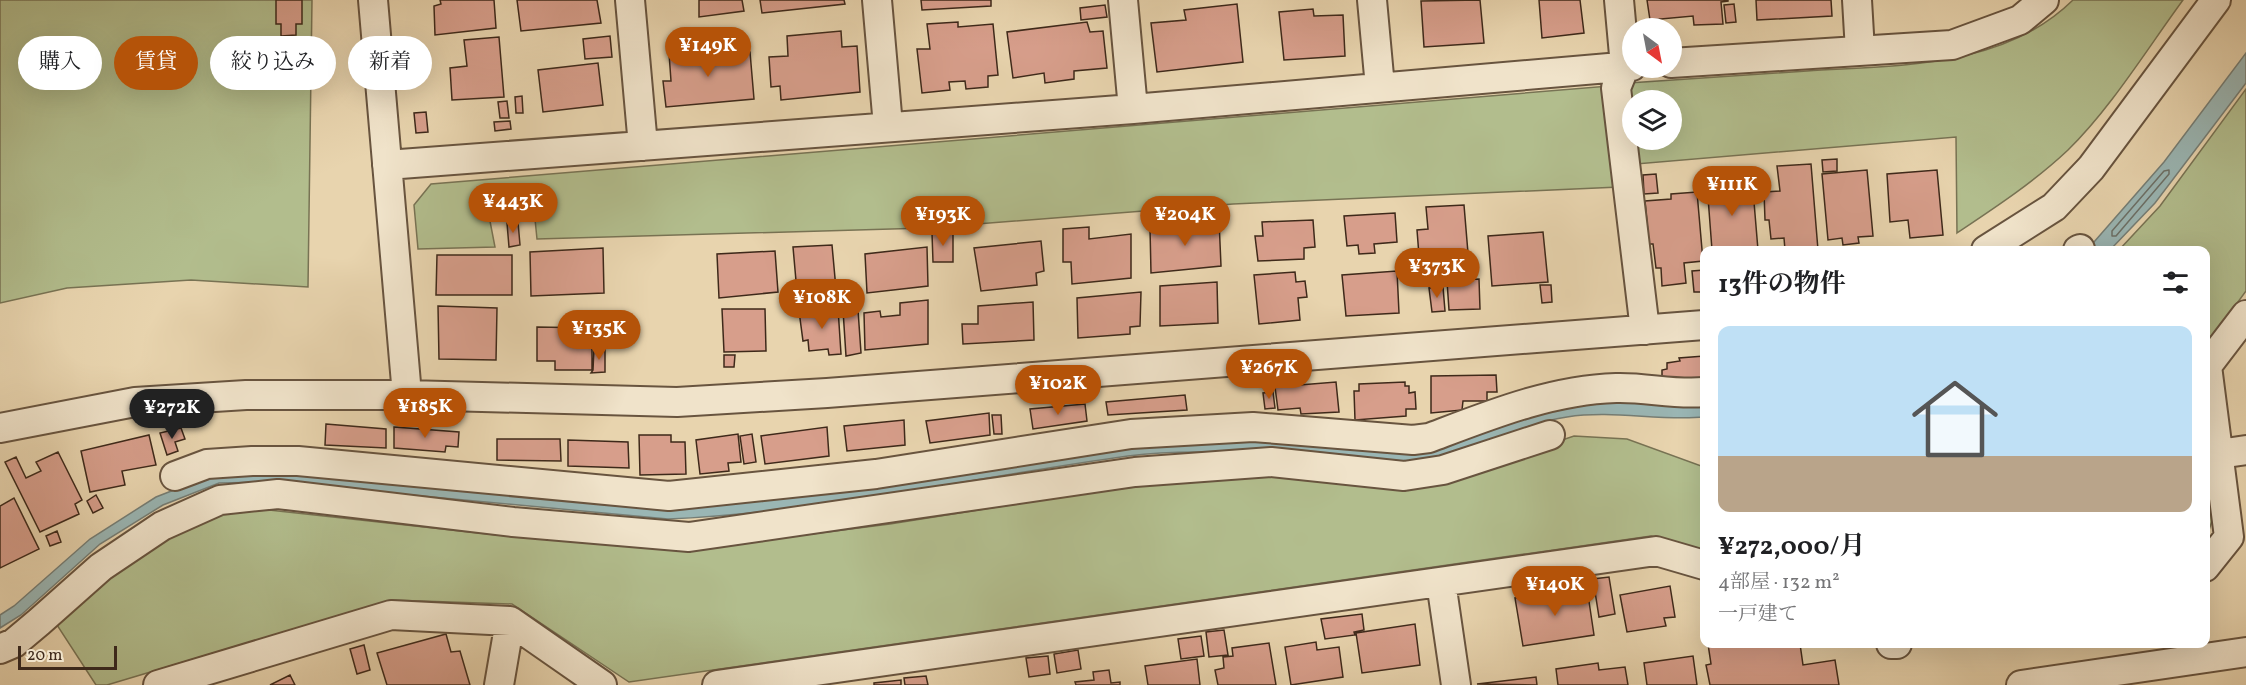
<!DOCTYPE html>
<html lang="ja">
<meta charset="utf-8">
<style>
body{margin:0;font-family:Vollkorn,"Noto Serif JP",serif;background:#f6f6f6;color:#202124;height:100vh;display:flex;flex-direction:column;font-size:22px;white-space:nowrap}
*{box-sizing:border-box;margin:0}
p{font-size:20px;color:#757577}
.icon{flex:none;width:33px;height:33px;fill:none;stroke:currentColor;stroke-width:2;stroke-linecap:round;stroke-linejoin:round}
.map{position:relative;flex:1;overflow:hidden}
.side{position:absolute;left:1700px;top:246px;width:510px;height:402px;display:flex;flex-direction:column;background:#fff;border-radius:12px;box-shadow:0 6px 24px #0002}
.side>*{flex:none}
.hud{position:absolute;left:18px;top:36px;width:570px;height:54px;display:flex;gap:12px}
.needle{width:39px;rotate:148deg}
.controls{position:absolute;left:1622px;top:18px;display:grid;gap:12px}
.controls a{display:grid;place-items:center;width:60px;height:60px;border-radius:50%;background:#fff;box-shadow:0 6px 24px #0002;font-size:30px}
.scale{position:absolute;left:18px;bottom:15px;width:99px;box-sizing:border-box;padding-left:6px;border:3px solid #3e291a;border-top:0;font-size:16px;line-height:21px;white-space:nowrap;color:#3e291a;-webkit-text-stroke:4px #f0e3ca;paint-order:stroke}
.price{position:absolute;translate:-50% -51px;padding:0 14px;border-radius:21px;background:#b45309;color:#fff;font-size:20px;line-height:39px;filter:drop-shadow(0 2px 3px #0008)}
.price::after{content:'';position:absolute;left:50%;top:36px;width:18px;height:14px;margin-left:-9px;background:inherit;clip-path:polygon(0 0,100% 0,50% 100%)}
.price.active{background:#222;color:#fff}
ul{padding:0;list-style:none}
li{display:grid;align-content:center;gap:12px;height:318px;padding:0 18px}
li+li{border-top:2px solid #e0e0e0}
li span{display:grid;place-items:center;height:186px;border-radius:12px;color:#555}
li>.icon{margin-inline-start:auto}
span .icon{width:108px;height:108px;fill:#fffc;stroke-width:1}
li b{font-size:26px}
h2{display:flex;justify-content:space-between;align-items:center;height:72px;padding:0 18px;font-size:26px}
.chip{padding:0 21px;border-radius:27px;background:#fff;box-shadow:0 6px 24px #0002;font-size:21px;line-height:54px}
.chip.active{background:#b45309;color:#fff}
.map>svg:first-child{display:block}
</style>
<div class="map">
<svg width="2246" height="685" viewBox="0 0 2246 685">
<rect width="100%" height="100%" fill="#e8d4ae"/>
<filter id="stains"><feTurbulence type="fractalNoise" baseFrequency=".00333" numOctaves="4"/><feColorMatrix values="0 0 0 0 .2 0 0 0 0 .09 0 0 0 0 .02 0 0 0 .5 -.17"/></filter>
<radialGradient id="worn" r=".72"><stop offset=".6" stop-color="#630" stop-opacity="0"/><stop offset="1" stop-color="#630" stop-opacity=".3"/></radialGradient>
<path fill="#b2bd8d" stroke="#787354" stroke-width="1.5" d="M0,0H312L308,287L191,280L67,288L0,303Z
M2073,0H2183C2147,49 2111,108 2068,150C2034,182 1996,207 1957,233L1956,137L1636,164L1634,140H1671V100H1632V118L1629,83C1688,79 1747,75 1807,71C1898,65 2003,69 2073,0Z
M1609,86L1619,187L1233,204L926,228L537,239L534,209L489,216L495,247L418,249L414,205L431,184Z
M2246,89V291L2205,347V250H2119L2160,206Z
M1574,436L1627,439L1704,467V551L1651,536L629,682L512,604L391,600L107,685H96L55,622L120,566L177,531L223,512L269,510L497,535L665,548L716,546L890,524L1079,494L1253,472L1442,480Z
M2205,475L2212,521L2205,542Z"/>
<path fill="#9ab6b4" stroke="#757e76" stroke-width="1.5" d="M2246,53V83L2155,203L2110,250H2087L2164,162Z
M1612,399L1704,405V417C1658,421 1613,410 1567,417C1511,425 1463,461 1406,464C1382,465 1357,461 1333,459C1265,455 1196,447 1128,456C975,477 823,512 668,519L272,482L219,483L163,505L100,544L21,615L0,628V615L14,606L90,539L156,497L215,474L306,473L665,508L1137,445L1231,439L1366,448L1550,408Z"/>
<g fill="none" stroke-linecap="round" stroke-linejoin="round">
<path stroke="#6c7067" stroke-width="1.5" d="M2169,170V174L2116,236H2112V231L2164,171Z"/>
</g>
<path fill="#d79e8b" stroke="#3e291a" stroke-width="1.5" d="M276,0H302V24H296V35L281,36V24H276Z
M440,0H494L496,28L435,35L434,6L441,4Z
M517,0H597L601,23L521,31Z
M699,0H742L744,11L699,17Z
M760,0H844L845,4L762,13Z
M921,0H991V6L922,10Z
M1480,0L1484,43L1424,47L1421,1Z
M1539,0H1580L1584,33L1542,38Z
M1647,0H1728V1L1721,2L1723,24L1694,25L1693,16L1650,20Z
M1756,0H1831L1832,16L1757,20Z
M1237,4L1243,62L1157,72L1151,23L1186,20L1184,10Z
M1734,4L1736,22L1726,23L1724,5Z
M1105,5L1107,17L1081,20L1080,8Z
M1313,9L1314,16L1343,15L1345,56L1284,60L1279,12Z
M958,22V27L993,24L998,75L988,76V87L966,89L965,81L949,82L950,90L922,93L917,49H930L927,24Z
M1087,22L1090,32L1103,31L1107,68L1074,71V79L1045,83L1044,73L1013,78L1007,32Z
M841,31L842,47L857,46L860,92L781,100L780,86L771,87L769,57L788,56L787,36Z
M610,36L612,57L585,59L583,39Z
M499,37L504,97L452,100L450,68L467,66L464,40Z
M713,48L714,55L750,52L754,99L666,107L663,81H671L669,53Z
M598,63L603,105L543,112L538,70Z
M522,96L523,113H516L515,97Z
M507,101L509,118H500L498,102Z
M426,112L428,132L416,133L414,113Z
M510,121L511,129L495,131L494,122Z
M1837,159V171L1823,172L1822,160Z
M1811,164L1818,250H1785L1784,238L1771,239L1769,220H1765L1764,192L1780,191L1777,166Z
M1867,170L1873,236L1858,237L1859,243L1843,245L1842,238L1828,240L1822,174Z
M1937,170L1943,235L1910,238L1908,220L1890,222L1887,174Z
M1656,174L1658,193L1644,194L1643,175Z
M1742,181V190H1753L1758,250H1712L1707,184Z
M1697,192L1703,261L1684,263L1686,283L1662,286L1661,268H1656L1653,244H1649L1645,201L1671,199V194Z
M1464,205L1470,277L1421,281L1417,230L1428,229L1426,207Z
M1395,213L1397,242L1374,244L1375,253L1359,254L1358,245L1347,246L1344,216Z
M1219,220L1221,266L1151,273L1150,228Z
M1313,220L1315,247L1304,248V259L1258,261L1255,236H1263L1262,222Z
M518,222L520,245L509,247L507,223Z
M1089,227V239L1131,234V278L1072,284L1071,262H1063V229Z
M953,232V262H933L932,233Z
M1543,232L1548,282L1492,286L1488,236Z
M1041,241L1044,271L1036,273L1037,285L981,291L974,248Z
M832,245L836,289L797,292L793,247Z
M927,247L928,286L867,293L865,254Z
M603,248L604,293L531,296L530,252Z
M775,251L778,292L719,298L717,254Z
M437,255H512V295H436Z
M1704,270V292H1694L1692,271Z
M1397,271L1399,313L1346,316L1342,275Z
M1295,272L1296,282L1305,281L1307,297L1298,298L1300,320L1259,324L1254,275Z
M1479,279L1480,309L1449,310L1447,281Z
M1217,282L1218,323L1160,326V286Z
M1540,285H1551L1552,302L1542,303Z
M1443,287L1445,311L1432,312L1429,288Z
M1141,292L1140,326L1130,327V334L1078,338L1077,298Z
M928,300V344L865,350L864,313L880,311L881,317L900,315V303Z
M1033,302L1034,340L963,344L962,324H978V306Z
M438,306L497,308L496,360L439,359Z
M838,308L841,354L829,355L828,349L809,351L808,340L803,341L799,311Z
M722,309H765L766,351L724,352Z
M843,310H858L861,353L846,356Z
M537,327L592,328V370H555V361H537Z
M594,348H605V372L591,373L593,370Z
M724,355H735L734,367H724Z
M1704,356V382L1662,380V370L1667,369V363L1680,361L1679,358Z
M1496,375L1497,392H1487V401H1463L1462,410L1431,413V376Z
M1336,382L1339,412L1301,414L1300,408L1278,410L1275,387Z
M1405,382V386H1409V393L1415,392L1416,409H1406V416L1355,420L1354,391H1359V384Z
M1273,392L1275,408L1265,409L1263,393Z
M1185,395L1187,410L1108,415L1106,402Z
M1085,404L1087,421L1033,429L1030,409Z
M989,413L990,435L930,443L926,421Z
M992,415H1001L1002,434H994Z
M904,420L905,445L847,451L844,426Z
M326,424L386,429V448L325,445Z
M394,427L459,432L458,447L446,446L445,452L394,448Z
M827,427L829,456L765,464L761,436Z
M181,428L185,439L175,442L178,451L167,455L160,433Z
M738,434L741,462L728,463L729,471L700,474L696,440Z
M752,434L756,462L744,464L740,436Z
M149,435L156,465L122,471L125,485L90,492L81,451Z
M639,435H671V442H685L686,474L640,475Z
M497,439H560L561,461L497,460Z
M568,440L628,442L629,468L568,466Z
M58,452L82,500L75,504L79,514L40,532L5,462L16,457L26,478L41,471L36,462Z
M96,495L103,508L93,513L87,501Z
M14,498L39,549L0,568V506Z
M57,531L61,542L50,546L46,536Z
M1609,577L1615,614L1599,617L1593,579Z
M1670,586L1675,617L1664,618L1666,626L1627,632L1620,595Z
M1587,588L1594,635L1523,646L1515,598Z
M1362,614L1364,630L1354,632L1355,635L1325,639L1321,619Z
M1415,624L1420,665L1362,673L1356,633Z
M1224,630L1228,655L1209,657L1206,632Z
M446,634L451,652L460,651L470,685H387L377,653Z
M1201,636L1204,656L1181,659L1178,639Z
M1316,642L1317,650L1339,647L1343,677L1291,685L1285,647Z
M1269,643L1276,685H1218L1215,670L1224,668L1223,657L1233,656L1232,648Z
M1708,644H1800L1803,665L1835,660L1839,685H1710L1706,665L1711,664Z
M364,645L370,670L357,674L350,649Z
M1078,650L1081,669L1057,673L1054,654Z
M1048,656L1050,674L1029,677L1026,658Z
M1693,656L1697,685H1647L1644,663Z
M1197,659L1200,685H1148L1145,666Z
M1598,663L1599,670L1625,667L1628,685H1558L1556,669Z
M1109,670L1111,683L1120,682V685H1076L1075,682L1094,680L1093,672Z
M290,675L295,685H270Z
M926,676L928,685H905L904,678Z
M1536,677L1537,685L1477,684Z
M901,680V685H874V683Z"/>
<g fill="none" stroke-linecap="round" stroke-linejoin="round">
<g stroke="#68543f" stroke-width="32">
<path id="street" d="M373,0L407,395
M630,0L643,146
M877,0L888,126
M1123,0L1133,109
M1372,0L1380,87
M1619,0L1625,66L1616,88L1645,330
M1857,0L1860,51
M1671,63L1952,45L2020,20L2044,0
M387,165L1133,109L1632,66
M1986,250L2054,207L2091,168L2216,0
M2078,250L2080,249
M0,428L135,402L246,395H407L677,402L827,393L1704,325
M2219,454L2246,450
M175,476L207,464L252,461H298L669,496L876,474L1131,434L1253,427L1413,440L1429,438C1490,415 1551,390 1616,388C1646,387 1674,395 1704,392
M2205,567L2229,537L2207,366L2246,315
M1441,582L1456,685
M1891,644H1897
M0,649L14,643L39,622L101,567L162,526L220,500L278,494L513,522L689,537L1135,472L1271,462L1404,476L1443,470L1550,435
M158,685L391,615L510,621L602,685
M499,685L510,621
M717,685L1656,551L1704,565
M2021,685L2246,652"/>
</g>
<use href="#street" stroke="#f0e3ca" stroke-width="28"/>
</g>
<rect width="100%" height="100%" filter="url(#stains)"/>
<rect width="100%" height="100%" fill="url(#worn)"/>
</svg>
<div class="controls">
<a><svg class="needle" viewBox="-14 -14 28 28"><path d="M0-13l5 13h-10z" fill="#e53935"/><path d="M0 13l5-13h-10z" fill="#757577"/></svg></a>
<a><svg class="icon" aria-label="layers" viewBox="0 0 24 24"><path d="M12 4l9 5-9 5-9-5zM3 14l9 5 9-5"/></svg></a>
</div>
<div class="scale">20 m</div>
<b class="price" style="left:708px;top:78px">¥149K</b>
<b class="price" style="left:1732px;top:217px">¥111K</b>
<b class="price" style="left:513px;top:234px">¥443K</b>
<b class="price" style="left:943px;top:247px">¥193K</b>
<b class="price" style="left:1185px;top:247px">¥204K</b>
<b class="price" style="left:1437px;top:299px">¥373K</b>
<b class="price" style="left:822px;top:330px">¥108K</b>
<b class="price" style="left:599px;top:361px">¥135K</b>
<b class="price" style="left:1269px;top:400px">¥267K</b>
<b class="price" style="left:1058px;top:416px">¥102K</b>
<b class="price" style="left:425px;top:439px">¥185K</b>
<b class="price active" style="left:172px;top:440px">¥272K</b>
<b class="price" style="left:1555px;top:617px">¥140K</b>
<div class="hud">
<a class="chip">購入</a>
<a class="chip active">賃貸</a>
<a class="chip">絞り込み</a>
<a class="chip">新着</a>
</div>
<section class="side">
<h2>13件の物件<svg class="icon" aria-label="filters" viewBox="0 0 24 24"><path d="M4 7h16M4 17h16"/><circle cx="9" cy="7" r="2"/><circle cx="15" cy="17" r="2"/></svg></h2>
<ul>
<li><span style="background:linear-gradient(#bfe0f5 70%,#b9a48a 0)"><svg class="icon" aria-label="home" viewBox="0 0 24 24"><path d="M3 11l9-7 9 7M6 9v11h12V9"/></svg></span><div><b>¥272,000/月</b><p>4部屋 · 132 m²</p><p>一戸建て</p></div></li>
</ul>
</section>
</div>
